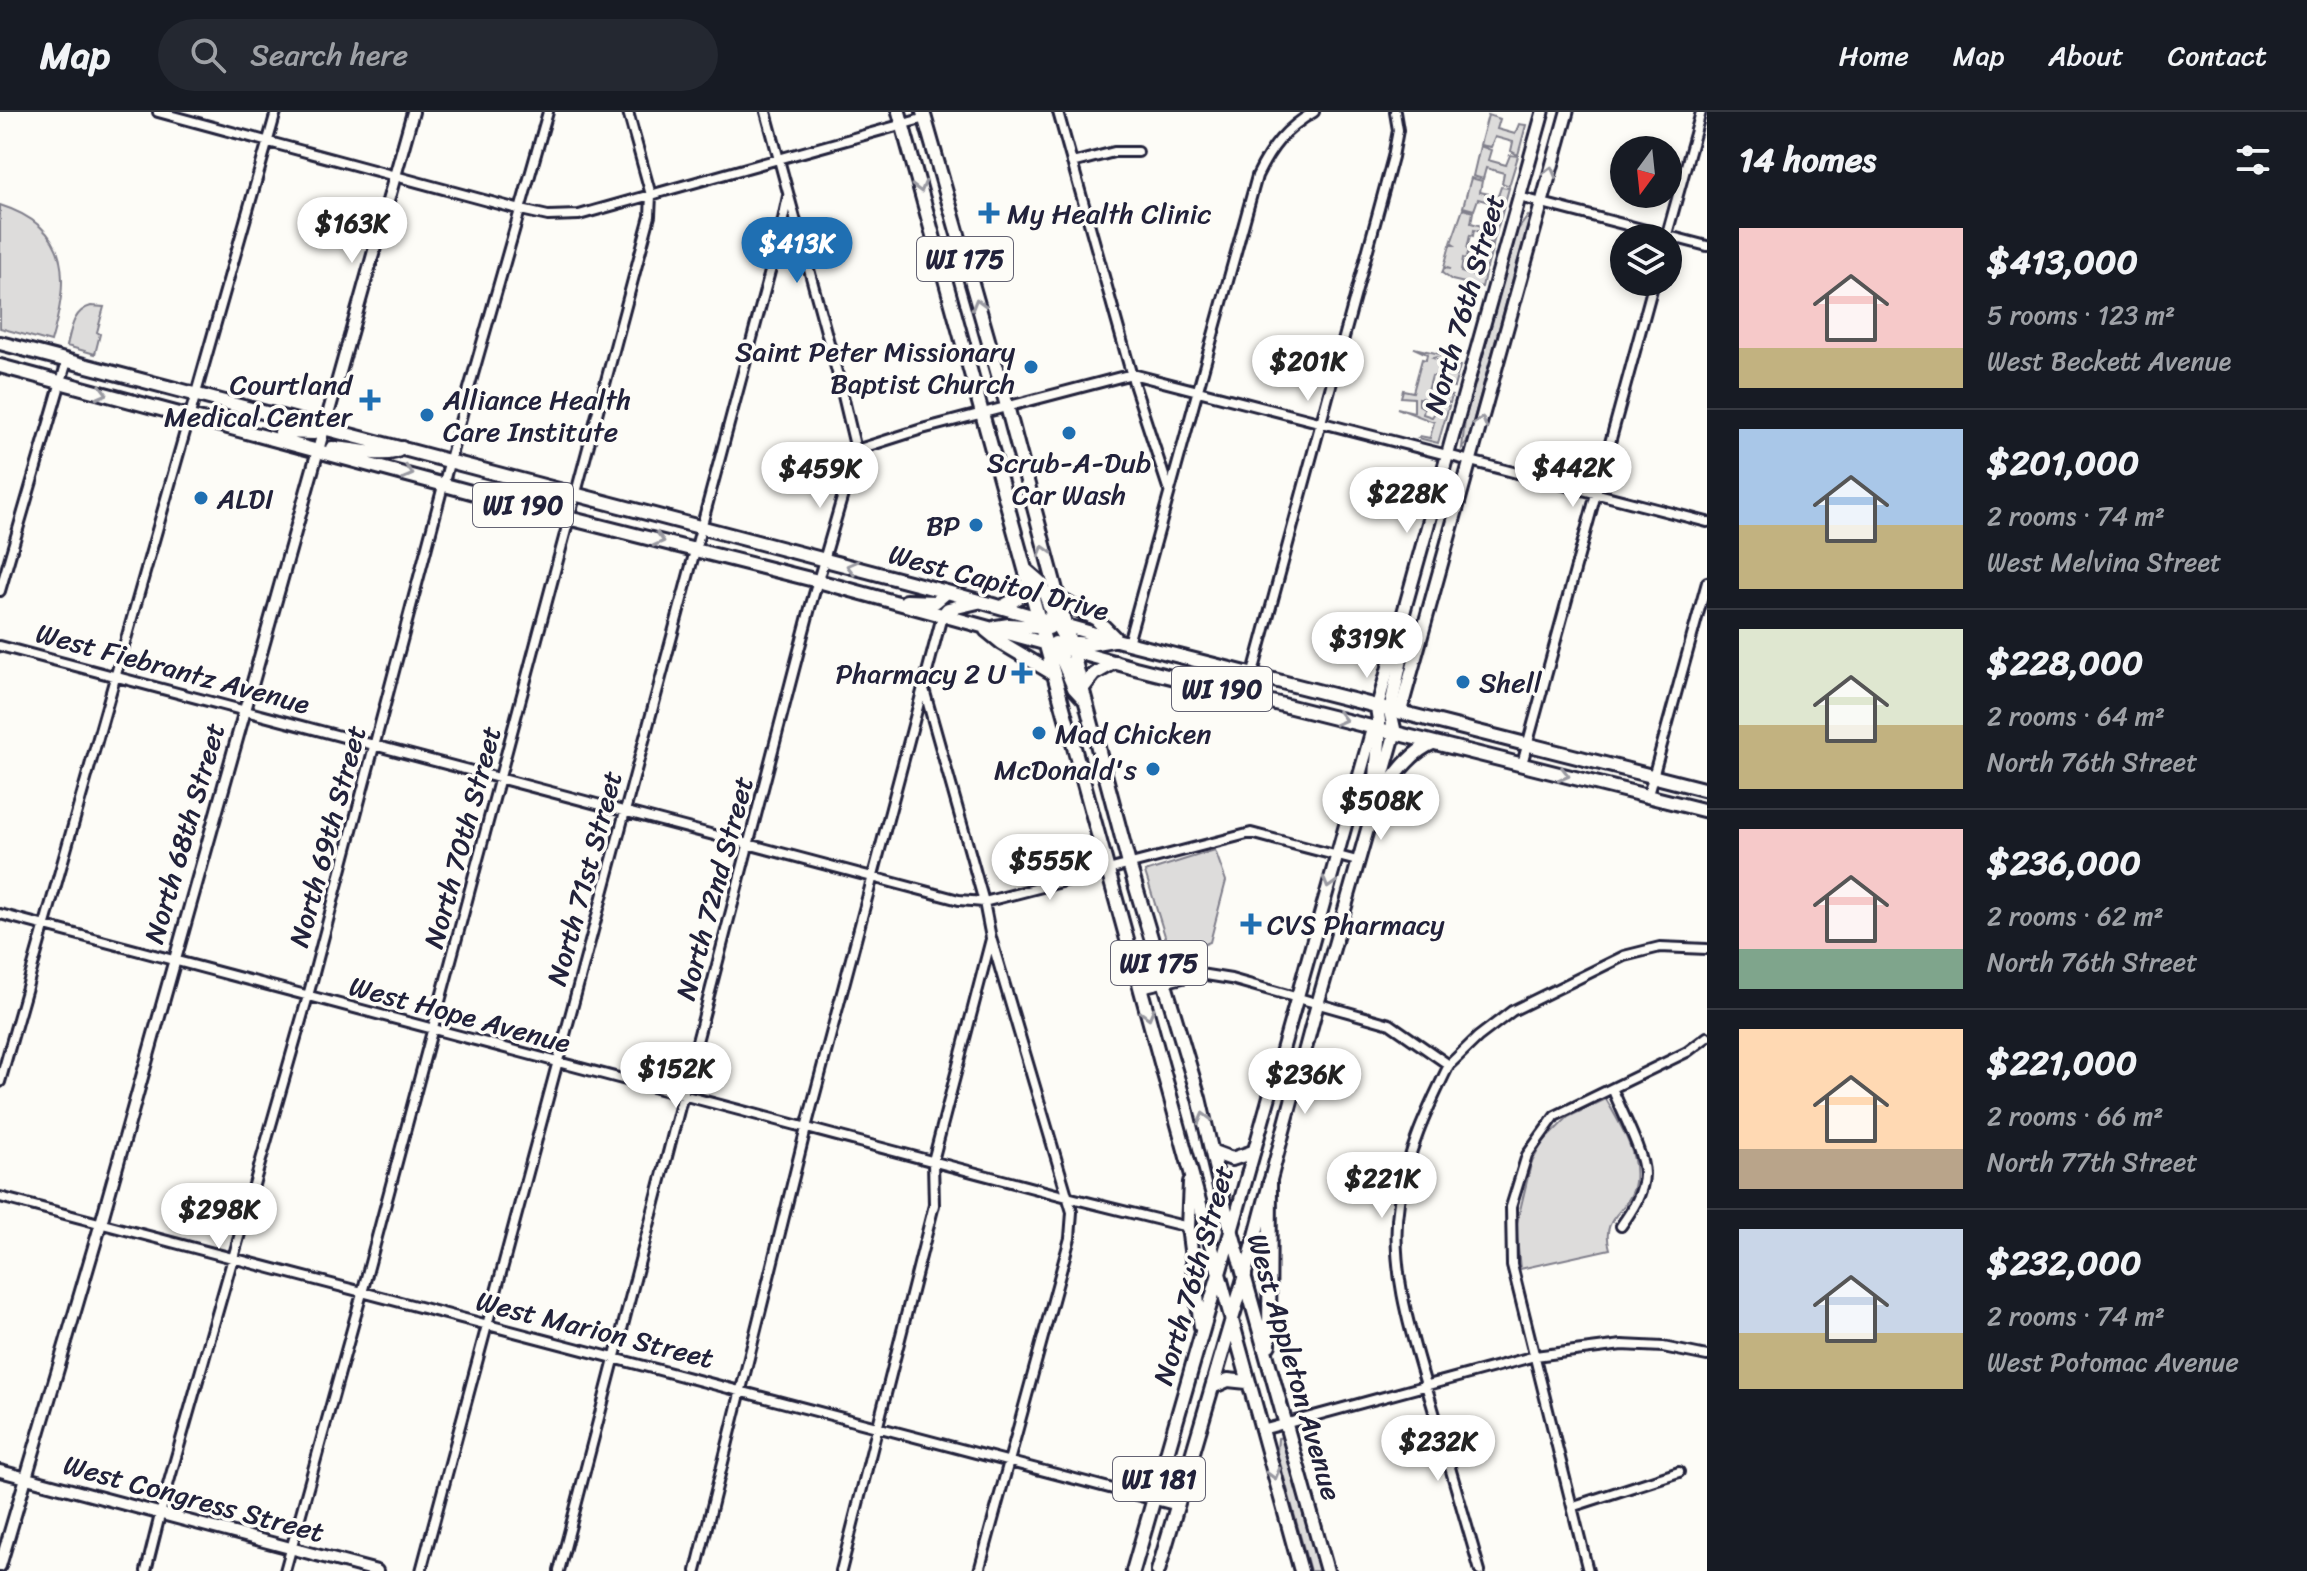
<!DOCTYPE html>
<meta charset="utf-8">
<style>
body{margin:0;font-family:Sriracha,sans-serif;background:#242831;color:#f1f3f6;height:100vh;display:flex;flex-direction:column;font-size:30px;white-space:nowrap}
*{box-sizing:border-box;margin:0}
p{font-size:26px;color:#9ea1a6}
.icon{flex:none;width:44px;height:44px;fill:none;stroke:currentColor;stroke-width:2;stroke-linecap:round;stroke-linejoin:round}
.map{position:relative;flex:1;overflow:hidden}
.side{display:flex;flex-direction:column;background:#171b24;width:600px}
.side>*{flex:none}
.needle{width:52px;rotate:195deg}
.fabs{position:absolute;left:1610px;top:24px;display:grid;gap:16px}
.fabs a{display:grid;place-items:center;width:72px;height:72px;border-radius:50%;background:#171b24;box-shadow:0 4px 12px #0003;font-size:40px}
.price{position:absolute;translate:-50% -68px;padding:0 18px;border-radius:28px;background:#fff;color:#222;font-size:26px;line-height:52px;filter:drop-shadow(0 2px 4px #0008)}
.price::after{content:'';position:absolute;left:50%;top:48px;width:24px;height:18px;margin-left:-12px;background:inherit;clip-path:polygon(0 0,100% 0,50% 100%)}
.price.on{background:#1f6fb2;color:#fff}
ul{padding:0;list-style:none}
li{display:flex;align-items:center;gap:24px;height:200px;padding:0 32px}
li+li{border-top:2px solid #363941}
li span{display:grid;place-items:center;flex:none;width:224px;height:160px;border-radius:0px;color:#555}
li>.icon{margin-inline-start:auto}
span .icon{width:96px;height:96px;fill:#fffc;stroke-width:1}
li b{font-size:34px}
h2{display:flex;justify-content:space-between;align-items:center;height:96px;padding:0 32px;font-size:34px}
header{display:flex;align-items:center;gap:48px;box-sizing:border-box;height:112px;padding:0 40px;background:#171b24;border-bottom:2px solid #363941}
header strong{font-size:38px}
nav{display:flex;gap:44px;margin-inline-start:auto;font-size:28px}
.search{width:560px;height:72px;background:#242831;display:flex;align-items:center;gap:20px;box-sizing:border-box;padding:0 28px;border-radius:44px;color:#9ea1a6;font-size:30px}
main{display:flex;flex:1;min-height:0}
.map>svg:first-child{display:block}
</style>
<header>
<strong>Map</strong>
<div class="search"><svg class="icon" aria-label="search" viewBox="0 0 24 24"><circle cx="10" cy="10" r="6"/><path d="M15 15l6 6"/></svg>Search here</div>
<nav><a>Home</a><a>Map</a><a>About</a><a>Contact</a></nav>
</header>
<main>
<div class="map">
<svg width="1707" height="1459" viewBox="0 0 1707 1459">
<rect width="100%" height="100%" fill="#fdfcf7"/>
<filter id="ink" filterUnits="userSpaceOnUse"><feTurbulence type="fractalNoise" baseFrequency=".0125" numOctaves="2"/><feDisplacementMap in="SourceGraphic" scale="16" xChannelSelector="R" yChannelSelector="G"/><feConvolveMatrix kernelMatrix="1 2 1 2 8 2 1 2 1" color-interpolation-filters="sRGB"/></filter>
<g filter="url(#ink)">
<path fill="#dddcdb" stroke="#807f8b" stroke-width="2" d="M1488,3L1500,7L1497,17L1515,22L1519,12L1526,13L1518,43L1511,39L1513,30L1495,25L1491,35L1480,33Z
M1480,34L1491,38L1488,48L1506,53L1510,43L1518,44L1509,74L1502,71L1504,61L1486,56L1483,67L1473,64Z
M1471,66L1482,69L1480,80L1498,84L1501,75L1509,76L1501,105L1493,102L1496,92L1478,87L1474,98L1463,95Z
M0,93C73,116 69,168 51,230L0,216Z
M1463,97L1473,100L1471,111L1489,116L1492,106L1500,107L1493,132L1486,129L1488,122L1474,118L1473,124L1470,123L1467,137L1484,142L1487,132L1493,134L1487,156L1480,152L1481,145L1468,141L1466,147L1463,146L1461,160L1477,165L1480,155L1486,157L1482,175L1452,168L1442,161L1444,156L1450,157L1444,155L1450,133H1454L1451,131Z
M1528,104L1530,105L1468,328L1462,336L1465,308L1517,119Z
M91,194L104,195L97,220L100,222L95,242L67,234C71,217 73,199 91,194Z
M1414,236L1444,243L1433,246L1442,249V253L1455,257L1457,253L1460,254L1454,275L1444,273L1445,267L1432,264L1427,283L1441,286L1443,282L1452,284L1450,291L1419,286V293L1424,296L1423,302L1432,305L1436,299H1439L1441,292L1449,294L1438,331L1418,326L1420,324L1430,326L1434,310L1397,296L1414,300V286L1401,285L1403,278L1413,280L1422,247L1426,248L1427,242Z
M1215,738L1226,769L1210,830L1195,836L1189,852L1175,856L1145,760Z
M1606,987C1619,1011 1639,1040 1635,1070C1631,1101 1599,1102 1610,1137L1520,1157L1516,1115L1531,1052L1542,1031L1568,1005Z
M1283,1325L1320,1459H1310L1277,1340L1278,1326Z"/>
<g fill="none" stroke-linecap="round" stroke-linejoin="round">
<g stroke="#22223b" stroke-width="14">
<path id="minor" d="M158,0L521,98L548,104L579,103L925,6
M766,0L840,271L856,338
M1058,0L1135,275L1169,379
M1072,51L1114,40H1138
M1519,85L1707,134
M1666,126L1701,0
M856,338L922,317L1132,262L1707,410
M0,479L67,249
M1128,531L1257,64C1271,35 1286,16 1314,0
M0,534L959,788L984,790L1251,721L1357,749
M924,577L984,790L991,826L1072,1100L1070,1126L979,1459
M1247,583L1393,45L1398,18L1395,0
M1522,652L1654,170
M1648,683L1707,470
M0,802L1067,1085L1188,1115
M1141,876L1200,862L1231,867L1390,912L1449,953L1478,925L1512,899L1624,844L1660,835L1707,837
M1449,953C1427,998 1407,1040 1399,1090C1388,1160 1415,1234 1434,1300C1449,1353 1465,1406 1480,1459
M0,970L276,0
M1613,978C1621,999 1644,1041 1644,1062C1644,1081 1631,1100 1621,1114
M0,1085L1178,1394
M1262,1318L1535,1244L1622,1233L1663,1235L1707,1244
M1574,1394L1679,1360
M146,1459L164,1387L308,884L466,287L548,0
M285,1459L362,1181L650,104L651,83L628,0
M421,1459L779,126L788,84
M559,1459L810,496L856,338
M696,1459L806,1016L942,504
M841,1459L934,1093L933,1049L991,827
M1588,1459L1512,1153L1511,1095L1527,1043L1555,1004L1687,940L1707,925"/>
</g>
<g stroke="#22223b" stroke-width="16">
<path id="tertiary" d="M0,1359L377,1459
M0,1454L101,1111L413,0"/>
</g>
<g stroke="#22223b" stroke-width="17">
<path id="secondary" d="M1377,596L1543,0
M1400,601L1567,0
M1232,1118L1373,615
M1245,1163L1315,901L1395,621"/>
</g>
<g stroke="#22223b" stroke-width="18">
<path id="primary" d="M899,0L1301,1459
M923,0L1007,294L1129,752L1199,986L1224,1092L1327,1459
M0,231L947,480L1116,528L1707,678
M0,254L568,406L818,469L1135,556L1707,699
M281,320L314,321L324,316
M332,336C353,336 387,348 402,336
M1026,458L1041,471L1055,510L1069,534
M1059,487L1096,507L1114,525
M906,489L935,490L947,480
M1002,495L1021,484L1029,468
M942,504L948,497L978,490
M996,515L1009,513L1049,516
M986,518L1002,531L1054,562
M1064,530L1090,532L1113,528
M1055,531L1074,576L1085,588
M1083,576L1094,562L1115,550
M1395,621L1390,599L1403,538L1401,511
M1377,682C1373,651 1384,628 1377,596
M1375,690C1391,670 1409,640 1433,631
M1213,1040L1232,1047L1253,1040
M1190,1070L1188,1115L1201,1215
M1269,1233L1270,1070
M1212,1275L1228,1268L1247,1270
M1133,1459L1231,1120
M1158,1459L1245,1163"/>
</g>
<use href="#minor" stroke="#fdfcf7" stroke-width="8"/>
<use href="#tertiary" stroke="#fdfcf7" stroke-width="10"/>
<use href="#secondary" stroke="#fdfcf7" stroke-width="11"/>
<use href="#primary" stroke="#fdfcf7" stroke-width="12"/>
</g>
<defs><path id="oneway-chevron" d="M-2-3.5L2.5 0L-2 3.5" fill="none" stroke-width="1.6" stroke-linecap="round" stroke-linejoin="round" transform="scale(2)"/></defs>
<g stroke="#9a9aa2">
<use href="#oneway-chevron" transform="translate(1550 60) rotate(-75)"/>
<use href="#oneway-chevron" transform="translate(920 75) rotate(75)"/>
<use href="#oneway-chevron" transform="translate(978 192) rotate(-106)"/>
<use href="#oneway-chevron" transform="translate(102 281) rotate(15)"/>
<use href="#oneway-chevron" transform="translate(1481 310) rotate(-74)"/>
<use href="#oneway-chevron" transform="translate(408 361) rotate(15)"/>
<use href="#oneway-chevron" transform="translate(659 428) rotate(14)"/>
<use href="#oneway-chevron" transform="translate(1044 439) rotate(-106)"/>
<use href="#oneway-chevron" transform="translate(852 455) rotate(-165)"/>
<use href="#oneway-chevron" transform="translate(1341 607) rotate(14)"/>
<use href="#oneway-chevron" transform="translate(1564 663) rotate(14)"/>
<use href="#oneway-chevron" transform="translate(1329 771) rotate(106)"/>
<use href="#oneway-chevron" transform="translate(1148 902) rotate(75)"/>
<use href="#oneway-chevron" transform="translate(1204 1006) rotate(-105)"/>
<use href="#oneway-chevron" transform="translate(1274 1362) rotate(74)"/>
</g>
</g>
<g fill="#1f6fb2" stroke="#fdfcf7" stroke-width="3">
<path d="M985 89h8v8h8v8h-8v8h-8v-8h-8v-8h8z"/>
<circle cx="1031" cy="255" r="8"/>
<path d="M366 276h8v8h8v8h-8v8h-8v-8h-8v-8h8z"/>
<circle cx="427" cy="303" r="8"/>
<circle cx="1069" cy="321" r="8"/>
<circle cx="201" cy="386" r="8"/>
<circle cx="976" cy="413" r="8"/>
<path d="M1018 549h8v8h8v8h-8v8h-8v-8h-8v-8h8z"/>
<circle cx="1463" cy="570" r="8"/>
<circle cx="1039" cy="621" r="8"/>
<circle cx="1153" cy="657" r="8"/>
<path d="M1247 800h8v8h8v8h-8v8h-8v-8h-8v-8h8z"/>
</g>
<g text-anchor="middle" stroke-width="7" stroke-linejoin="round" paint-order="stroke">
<g fill="#fdfcf7" stroke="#646373" stroke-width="2">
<rect x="917" y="125" width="96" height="44" rx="6"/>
<rect x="473" y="371" width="100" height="44" rx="6"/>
<rect x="1172" y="555" width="100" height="44" rx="6"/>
<rect x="1111" y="829" width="96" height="44" rx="6"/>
<rect x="1113" y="1345" width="92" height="44" rx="6"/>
</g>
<g font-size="26" font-weight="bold" fill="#22223b">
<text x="965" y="156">WI 175</text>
<text x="523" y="402">WI 190</text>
<text x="1222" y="586">WI 190</text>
<text x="1159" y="860">WI 175</text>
<text x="1159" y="1376">WI 181</text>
</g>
<g font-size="28" fill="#22223b" stroke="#fdfcf7" text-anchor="start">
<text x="1007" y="111">My Health Clinic</text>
<text x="1015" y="249" text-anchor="end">Saint Peter Missionary<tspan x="1015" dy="32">Baptist Church</tspan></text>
<text x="352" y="282" text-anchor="end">Courtland<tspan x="352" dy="32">Medical Center</tspan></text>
<text x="443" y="297">Alliance Health<tspan x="443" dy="32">Care Institute</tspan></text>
<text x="1069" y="360" text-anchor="middle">Scrub-A-Dub<tspan x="1069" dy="32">Car Wash</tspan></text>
<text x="217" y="396">ALDI</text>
<text x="960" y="423" text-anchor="end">BP</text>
<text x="1006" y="571" text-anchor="end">Pharmacy 2 U</text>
<text x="1479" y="580">Shell</text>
<text x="1055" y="631">Mad Chicken</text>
<text x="1137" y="667" text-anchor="end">McDonald's</text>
<text x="1267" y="822">CVS Pharmacy</text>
</g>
<g font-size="28" fill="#22223b" stroke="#fdfcf7">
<text transform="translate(1464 192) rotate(-74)" y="10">North 76th Street</text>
<text transform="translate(999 470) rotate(15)" y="10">West Capitol Drive</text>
<text transform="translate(173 556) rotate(15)" y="10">West Fiebrantz Avenue</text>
<text transform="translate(184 721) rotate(-74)" y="10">North 68th Street</text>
<text transform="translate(327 724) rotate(-75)" y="10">North 69th Street</text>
<text transform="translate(462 725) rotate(-75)" y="10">North 70th Street</text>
<text transform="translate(584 766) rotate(-75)" y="10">North 71st Street</text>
<text transform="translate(714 776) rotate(-75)" y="10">North 72nd Street</text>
<text transform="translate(460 902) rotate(15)" y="10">West Hope Avenue</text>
<text transform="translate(1193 1163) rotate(-74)" y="10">North 76th Street</text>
<text transform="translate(595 1217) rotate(14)" y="10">West Marion Street</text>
<text transform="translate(1295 1255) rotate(74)" y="10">West Appleton Avenue</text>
<text transform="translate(194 1386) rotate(15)" y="10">West Congress Street</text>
</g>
</g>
</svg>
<div class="fabs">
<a><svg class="needle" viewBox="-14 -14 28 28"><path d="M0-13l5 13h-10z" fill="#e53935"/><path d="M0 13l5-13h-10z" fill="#9ea1a6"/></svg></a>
<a><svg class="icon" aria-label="layers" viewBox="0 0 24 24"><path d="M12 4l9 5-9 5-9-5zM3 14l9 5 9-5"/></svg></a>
</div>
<b class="price" style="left:352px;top:153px">$163K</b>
<b class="price on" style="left:797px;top:173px">$413K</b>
<b class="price" style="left:1308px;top:291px">$201K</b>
<b class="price" style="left:1573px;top:397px">$442K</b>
<b class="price" style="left:820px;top:398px">$459K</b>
<b class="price" style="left:1407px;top:423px">$228K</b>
<b class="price" style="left:1367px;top:568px">$319K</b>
<b class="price" style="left:1381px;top:730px">$508K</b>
<b class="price" style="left:1050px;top:790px">$555K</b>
<b class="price" style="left:676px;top:998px">$152K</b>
<b class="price" style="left:1305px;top:1004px">$236K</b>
<b class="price" style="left:1382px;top:1108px">$221K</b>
<b class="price" style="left:219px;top:1139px">$298K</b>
<b class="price" style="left:1438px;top:1371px">$232K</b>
</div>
<section class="side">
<h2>14 homes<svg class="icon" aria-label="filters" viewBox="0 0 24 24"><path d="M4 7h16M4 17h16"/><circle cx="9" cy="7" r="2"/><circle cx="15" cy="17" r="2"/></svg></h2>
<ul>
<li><span style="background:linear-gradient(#f6c9c9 75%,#c2b280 0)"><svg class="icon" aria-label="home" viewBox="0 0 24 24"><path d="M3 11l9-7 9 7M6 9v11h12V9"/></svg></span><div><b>$413,000</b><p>5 rooms · 123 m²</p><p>West Beckett Avenue</p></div></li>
<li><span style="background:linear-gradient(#a9c7e8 60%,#c2b280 0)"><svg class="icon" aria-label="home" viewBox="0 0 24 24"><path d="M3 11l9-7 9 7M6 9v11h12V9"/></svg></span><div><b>$201,000</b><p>2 rooms · 74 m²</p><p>West Melvina Street</p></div></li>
<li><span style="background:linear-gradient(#dfe7d0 60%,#c2b280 0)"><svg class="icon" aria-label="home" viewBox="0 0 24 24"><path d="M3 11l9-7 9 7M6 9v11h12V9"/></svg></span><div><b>$228,000</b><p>2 rooms · 64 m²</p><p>North 76th Street</p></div></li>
<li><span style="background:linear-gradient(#f6c9c9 75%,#7fa58c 0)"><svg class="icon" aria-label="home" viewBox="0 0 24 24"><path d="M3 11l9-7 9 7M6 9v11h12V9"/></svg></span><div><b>$236,000</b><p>2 rooms · 62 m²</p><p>North 76th Street</p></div></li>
<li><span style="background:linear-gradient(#ffd9b3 75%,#b9a48a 0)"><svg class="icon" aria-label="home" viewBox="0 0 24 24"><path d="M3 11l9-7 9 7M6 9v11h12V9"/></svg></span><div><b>$221,000</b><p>2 rooms · 66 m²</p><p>North 77th Street</p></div></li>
<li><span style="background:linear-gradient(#c9d6e8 65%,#c2b280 0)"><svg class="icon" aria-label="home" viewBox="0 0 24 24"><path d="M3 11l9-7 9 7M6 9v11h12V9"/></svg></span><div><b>$232,000</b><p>2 rooms · 74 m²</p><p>West Potomac Avenue</p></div></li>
</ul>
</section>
</main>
